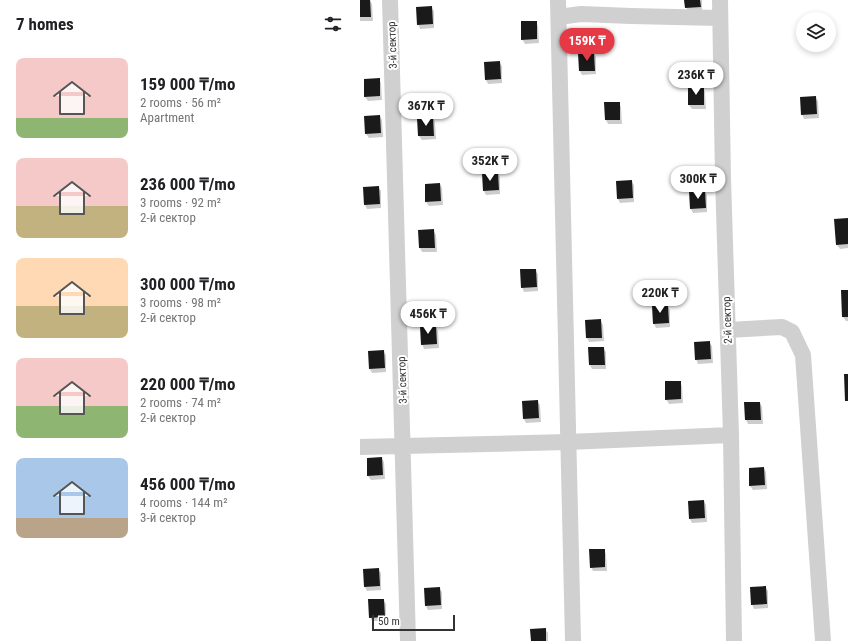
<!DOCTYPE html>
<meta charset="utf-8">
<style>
body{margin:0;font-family:"Roboto Condensed",sans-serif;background:#f6f6f6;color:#202124;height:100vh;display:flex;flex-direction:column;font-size:15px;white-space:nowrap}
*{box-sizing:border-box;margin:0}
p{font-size:13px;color:#757577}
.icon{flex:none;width:22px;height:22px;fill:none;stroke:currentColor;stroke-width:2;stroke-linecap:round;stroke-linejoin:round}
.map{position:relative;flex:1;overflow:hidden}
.drawer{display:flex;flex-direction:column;background:#fff;width:360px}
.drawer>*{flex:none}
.tools{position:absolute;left:436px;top:12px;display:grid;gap:8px}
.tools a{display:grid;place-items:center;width:40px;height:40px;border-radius:50%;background:#fff;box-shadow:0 2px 6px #0003;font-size:20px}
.scale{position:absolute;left:12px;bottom:10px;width:83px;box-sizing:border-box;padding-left:4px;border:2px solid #333;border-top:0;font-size:11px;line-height:14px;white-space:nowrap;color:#333;-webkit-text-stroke:3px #fff;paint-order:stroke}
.price{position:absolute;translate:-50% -34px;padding:0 9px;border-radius:14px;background:#fff;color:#222;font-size:13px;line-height:26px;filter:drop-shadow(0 1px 2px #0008)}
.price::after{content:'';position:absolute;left:50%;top:24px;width:12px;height:9px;margin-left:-6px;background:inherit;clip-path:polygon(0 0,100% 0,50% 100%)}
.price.active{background:#e63946;color:#fff}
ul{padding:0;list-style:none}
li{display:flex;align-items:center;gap:12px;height:100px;padding:0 16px}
li span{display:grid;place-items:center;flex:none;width:112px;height:80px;border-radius:8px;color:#555}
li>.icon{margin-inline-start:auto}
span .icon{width:48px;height:48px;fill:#fffc;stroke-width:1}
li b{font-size:17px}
h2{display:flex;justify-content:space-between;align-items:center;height:48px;padding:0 16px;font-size:17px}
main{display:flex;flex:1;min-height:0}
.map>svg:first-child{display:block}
</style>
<main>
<section class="drawer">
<h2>7 homes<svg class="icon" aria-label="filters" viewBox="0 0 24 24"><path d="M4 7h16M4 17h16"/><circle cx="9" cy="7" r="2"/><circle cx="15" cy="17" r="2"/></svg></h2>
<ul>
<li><span style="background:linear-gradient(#f6c9c9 75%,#8fb573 0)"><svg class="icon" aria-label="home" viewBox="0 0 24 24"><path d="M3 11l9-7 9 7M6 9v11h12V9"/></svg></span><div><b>159 000 ₸/mo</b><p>2 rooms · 56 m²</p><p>Apartment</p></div></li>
<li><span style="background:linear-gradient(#f6c9c9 60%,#c2b280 0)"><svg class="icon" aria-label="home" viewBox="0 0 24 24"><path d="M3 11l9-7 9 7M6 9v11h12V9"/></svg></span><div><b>236 000 ₸/mo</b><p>3 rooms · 92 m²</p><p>2-й сектор</p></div></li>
<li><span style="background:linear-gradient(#ffd9b3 60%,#c2b280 0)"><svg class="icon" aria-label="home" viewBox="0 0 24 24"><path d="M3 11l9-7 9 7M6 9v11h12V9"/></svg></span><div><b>300 000 ₸/mo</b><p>3 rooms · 98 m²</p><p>2-й сектор</p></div></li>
<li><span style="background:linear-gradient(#f6c9c9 60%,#8fb573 0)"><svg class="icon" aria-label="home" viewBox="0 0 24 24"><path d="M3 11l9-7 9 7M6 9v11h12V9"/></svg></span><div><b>220 000 ₸/mo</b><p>2 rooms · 74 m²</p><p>2-й сектор</p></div></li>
<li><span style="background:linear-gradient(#a9c7e8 75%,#b9a48a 0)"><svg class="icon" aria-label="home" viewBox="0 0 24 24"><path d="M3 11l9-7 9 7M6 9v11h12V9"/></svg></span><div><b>456 000 ₸/mo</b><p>4 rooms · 144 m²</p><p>3-й сектор</p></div></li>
</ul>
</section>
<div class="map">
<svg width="488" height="641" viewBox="0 0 488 641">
<rect width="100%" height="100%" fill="#fff"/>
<path fill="#0003" d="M0,0H10L12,4L13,21H0Z
M326,0H342V11H328L326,7Z
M71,7L74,11V28L60,29L58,24Z
M176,22L178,26L179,43L165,44L162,39Z
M233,53L236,57V74L222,75L220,71Z
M139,62L142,66V83L128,84L126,80Z
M328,66H342L345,70V86L342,87L345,92L346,109H332L329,105V88H332L329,83Z
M19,79L21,83L22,100L8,101L5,97Z
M455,97L458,101L459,118L444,119L442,114Z
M245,103H259L261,107L262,124H248L246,120Z
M20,116L22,120L23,137L9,138L6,134Z
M73,118L75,122L76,139L62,140L59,136Z
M137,173L140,177V194L126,195L124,191Z
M271,181L274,185V202L260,203L258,199Z
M80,184L82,188L83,205L69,206L66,202Z
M18,187L21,191V208L7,209L5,205Z
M344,191L347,195V212L333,213L331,209Z
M488,219V248L480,249L477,245Z
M73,230L76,235L77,252H62L60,248L59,231Z
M175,270L178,274V291L164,292L162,287Z
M307,285L310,289V306H307L310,310V327L296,328L294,324L296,307L294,302Z
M488,291V321H486L483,317Z
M240,320L243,325L244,341L229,342L227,338Z
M76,327L78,331L79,348L64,349L62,344Z
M349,342L352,346L353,363L338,364L336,359Z
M229,348H243L246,352V369H232L230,365Z
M23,351L26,355V372L12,373L10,369Z
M320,382L322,386L323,403L309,404L306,399Z
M177,401L180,405L181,422L166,423L164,419Z
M385,403H400L402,407L403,424H388L386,420Z
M22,458L24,462L25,479L11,480L8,476Z
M404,468L406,472L407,489L393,490L390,486Z
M344,501L346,505L347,522L332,523L330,519Z
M244,550L246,554L247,571H233L231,567Z
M18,569L21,573V590L7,591L5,587Z
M405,587L408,591V608L394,609L392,604Z
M79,588L82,592V609L68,610L66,606Z
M23,600L26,604V621H12L10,617Z
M185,629L188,633V641H172Z"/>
<path fill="#1a1a1a" d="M0,0H10L11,17H0Z
M324,0H340L341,7L325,8Z
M72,6L73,24L57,25L56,7Z
M161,21H177V39L161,40Z
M234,52L235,71H219L218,53Z
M140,61L141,79L125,80L124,62Z
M343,64L344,83H328L327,65Z
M20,78V96L4,97V79Z
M328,87H344V105H328Z
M456,96L457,114L441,115L440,97Z
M244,102H260V120H245Z
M20,115L21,133L5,134L4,116Z
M73,117L74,136H58L57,118Z
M138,172L139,190L123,191L122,173Z
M272,180L273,198L257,199L256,181Z
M80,183L81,201L65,202V184Z
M19,186L20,204L4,205L3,187Z
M345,190L346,208L330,209L329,191Z
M488,218V244L476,245L474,219Z
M74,229L75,248H59L58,230Z
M160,269H176L177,287L161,288Z
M292,284H308L309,302L293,303Z
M481,290H488V317H482Z
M308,305L309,323L293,324L292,306Z
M241,319L242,338H226L225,320Z
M60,326H76L77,344L61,345Z
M350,341L351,359L335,360L334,342Z
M228,347H244L245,365H229Z
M24,350L25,368L9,369L8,351Z
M484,374H488V401H485Z
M305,381H321V399L305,400Z
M178,400L179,418L163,419L162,401Z
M384,402H400L401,420H385Z
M22,457L23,475L7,476V458Z
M404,467L405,485L389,486V468Z
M344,500L345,518L329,519L328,501Z
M229,549H245V567L230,568Z
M19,568L20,586L4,587L3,569Z
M406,586L407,604L391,605L390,587Z
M80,587L81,605L65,606L64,588Z
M8,599H24L25,617L9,618Z
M186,628V641H171L170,629Z"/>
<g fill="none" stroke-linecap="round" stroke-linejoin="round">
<path stroke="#d0d0d0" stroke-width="16" d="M30,0L48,641
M198,0L213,641
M360,0L363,178L371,435L374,641
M199,17L221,14L271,16L359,18
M368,330L422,327L432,332L443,355L463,641
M0,447L208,442L371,435"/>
</g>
<g text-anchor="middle" stroke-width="4" stroke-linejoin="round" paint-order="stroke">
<g font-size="11" fill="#333" stroke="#fff">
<text transform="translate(32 45) rotate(-92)" y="4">3-й сектор</text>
<text transform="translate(367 320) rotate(-92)" y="4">2-й сектор</text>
<text transform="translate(42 380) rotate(-92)" y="4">3-й сектор</text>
</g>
</g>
</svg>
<div class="tools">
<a><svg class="icon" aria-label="layers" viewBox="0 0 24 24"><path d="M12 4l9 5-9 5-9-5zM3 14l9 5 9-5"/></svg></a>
</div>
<div class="scale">50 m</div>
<b class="price active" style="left:227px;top:62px">159K ₸</b>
<b class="price" style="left:336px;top:96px">236K ₸</b>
<b class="price" style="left:66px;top:127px">367K ₸</b>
<b class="price" style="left:130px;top:182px">352K ₸</b>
<b class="price" style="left:338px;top:200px">300K ₸</b>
<b class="price" style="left:300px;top:314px">220K ₸</b>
<b class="price" style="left:68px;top:335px">456K ₸</b>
</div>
</main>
